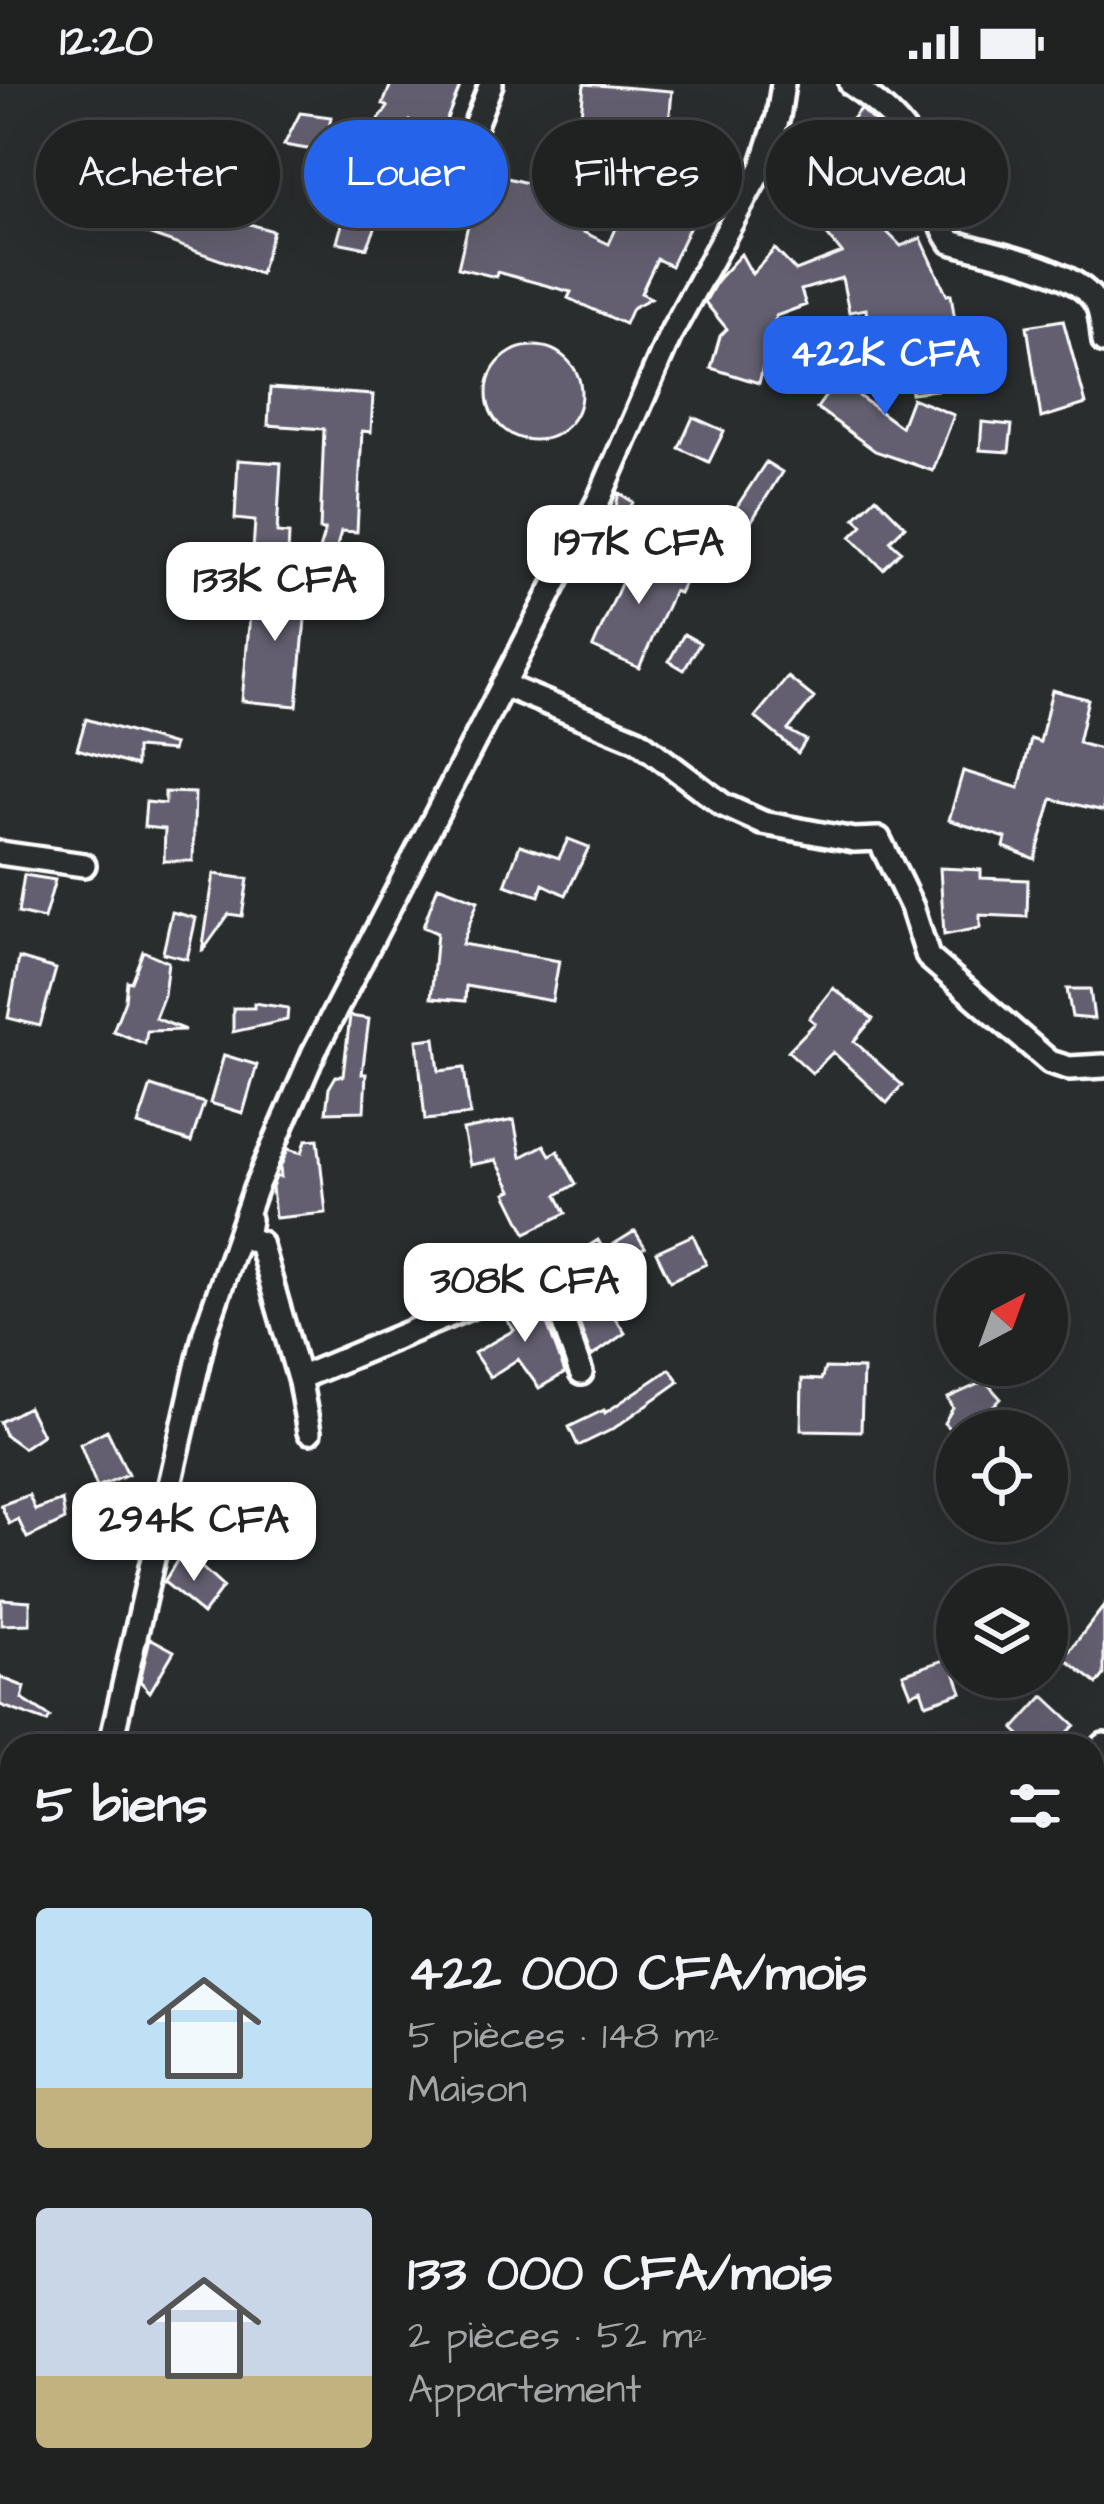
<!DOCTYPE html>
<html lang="fr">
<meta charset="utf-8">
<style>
body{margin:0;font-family:"Architects Daughter",sans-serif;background:#282a2a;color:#f1f3f6;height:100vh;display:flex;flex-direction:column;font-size:45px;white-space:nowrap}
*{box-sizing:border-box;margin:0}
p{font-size:39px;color:#a2a4a5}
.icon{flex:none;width:66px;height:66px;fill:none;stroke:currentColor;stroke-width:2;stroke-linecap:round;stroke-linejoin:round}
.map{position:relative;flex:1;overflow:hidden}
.panel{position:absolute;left:0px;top:1650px;width:1104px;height:771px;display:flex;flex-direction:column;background:#202222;border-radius:36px 36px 0 0;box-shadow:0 12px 48px #0002,0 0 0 3px #3d3f40}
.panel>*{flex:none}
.hud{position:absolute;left:36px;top:36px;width:1032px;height:108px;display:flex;gap:24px}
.needle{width:78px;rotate:41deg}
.fabs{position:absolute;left:936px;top:1170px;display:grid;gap:24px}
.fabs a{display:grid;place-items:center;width:132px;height:132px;border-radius:50%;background:#202222;box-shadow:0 12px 48px #0002,0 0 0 3px #3d3f40;font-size:60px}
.price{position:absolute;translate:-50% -102px;padding:0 27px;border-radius:24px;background:#fff;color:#222;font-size:39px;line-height:78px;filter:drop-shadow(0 3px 6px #0008)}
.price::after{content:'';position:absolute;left:50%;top:72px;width:36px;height:27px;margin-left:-18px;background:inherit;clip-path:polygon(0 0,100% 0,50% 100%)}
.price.current{background:#2563eb;color:#fff}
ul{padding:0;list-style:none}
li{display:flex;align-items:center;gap:36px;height:300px;padding:0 36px}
li span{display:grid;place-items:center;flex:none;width:336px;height:240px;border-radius:12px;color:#555}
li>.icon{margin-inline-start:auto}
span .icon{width:144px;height:144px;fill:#fffc;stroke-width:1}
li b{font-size:51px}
h2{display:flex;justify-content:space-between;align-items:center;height:144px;padding:0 36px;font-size:51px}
.chip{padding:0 42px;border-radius:54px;background:#202222;box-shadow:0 12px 48px #0002,0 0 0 3px #3d3f40;font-size:42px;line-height:108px}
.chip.current{background:#2563eb;color:#fff}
.status{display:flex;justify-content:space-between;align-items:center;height:84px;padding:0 60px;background:#202222;direction:ltr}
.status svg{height:33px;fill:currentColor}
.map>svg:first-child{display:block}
</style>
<div class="status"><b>12:20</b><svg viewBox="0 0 49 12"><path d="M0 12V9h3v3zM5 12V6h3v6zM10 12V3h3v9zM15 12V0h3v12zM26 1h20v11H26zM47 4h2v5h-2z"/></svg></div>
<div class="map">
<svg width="1104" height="2420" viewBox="0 0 1104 2420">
<rect width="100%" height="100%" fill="#2a2d2e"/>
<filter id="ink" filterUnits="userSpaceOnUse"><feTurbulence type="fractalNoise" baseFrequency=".00833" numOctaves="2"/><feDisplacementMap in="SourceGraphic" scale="24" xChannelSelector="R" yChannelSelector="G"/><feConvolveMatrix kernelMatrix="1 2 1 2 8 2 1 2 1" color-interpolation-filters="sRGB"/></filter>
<g filter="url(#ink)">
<path fill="#635e6f" stroke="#fff" stroke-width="3" d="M391,0H461L439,54L410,37L380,99L350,76L388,23L383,20Z
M584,0L672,7L668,51L580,42Z
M860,25L878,41L855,70L878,97L865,108L880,121L871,132L901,162L921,154L947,211L951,210L957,250L939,253L945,305L911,309L907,274L871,275L866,225L849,228L842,194L801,206L806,221L776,232L759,299L711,284L720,252L727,245L705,218L718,195L741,170L752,190L775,165L796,187L842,169L821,143L834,134L818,114L840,97L809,75L829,50L836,55Z
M300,29L331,33L325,68L284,61Z
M474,85L590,116L581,147L609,160L632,109L692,138L671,182L657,175L641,209L651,214L632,224L625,240L568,214L571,208L497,188L496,193L458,184L474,115L467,113Z
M143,108L273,147L260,190L134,145Z
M351,108L386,118L367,164L337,158Z
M1063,236L1086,320L1041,334L1027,242Z
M487 309a47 47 0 1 1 94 0a47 47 0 1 1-94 0Z
M835,266L864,269L859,312L901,343L912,314L954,331L933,387L875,367L817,324L842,289L832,288Z
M270,304L373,311L371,348L362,347L357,448L341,447L334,474L318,469L325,446H320L324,345L268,341Z
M693,333L724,347L709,378L679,364Z
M982,338L1012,341L1009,368L980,366Z
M238,376L281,379L277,449L289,450L288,470L253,467L255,437L235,435Z
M766,378L782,388L751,438L734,427Z
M619,409L633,418L615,455L609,454Z
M876,413L905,442L890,457L901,467L883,485L851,453L863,441L855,434Z
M637,464L689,488L679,509L674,507L639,584L593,563Z
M253,498L308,503L297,622L242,617Z
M684,550L700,559L684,586L669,577Z
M788,593L814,614L788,646L806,656L798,669L755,633Z
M1052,606L1088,615L1078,659L1104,666V727L1052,715L1035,775L1004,763L1006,754L949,736L963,687L1019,704L1031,655L1040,658Z
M86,635L174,661L172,667L136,664V682L77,665Z
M165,708L195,709L193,777H164L165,745L144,743L146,718L165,720Z
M568,755L589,763L566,811L543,800L539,812L505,801L520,761L559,774Z
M940,784L981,786V794L1028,796L1027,833L980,831V844L944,851Z
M214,790L248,795L242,832L229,830L202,868Z
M24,791L55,796L44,835L18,829Z
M438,802L478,817L462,860L559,877L552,917L466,902L465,917L431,914L437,849L423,843Z
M172,828L196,834L187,875L163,869Z
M143,867L168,878L164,911L155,934L185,946L147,947L145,960L113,947L125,916L127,897L131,898Z
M19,874L56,885L40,942L8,934Z
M833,904L873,935L854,957L902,1001L887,1019L833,968L812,989L788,967L815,939L809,934Z
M1067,905H1090L1094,935L1072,933Z
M254,919L288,924L287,936L233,948V924H254Z
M350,932L369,935L362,990H366L364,1027L326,1028L329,1004L336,992H343Z
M435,954L439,987L464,984L470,1031L425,1036L417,956Z
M224,971L257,981L243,1029L210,1019Z
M151,1002L204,1019L191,1058L138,1041Z
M514,1036L521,1073L544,1061L550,1071L558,1067L576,1100L557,1111L566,1129L526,1149L506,1109L512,1106L496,1076L470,1081L463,1046Z
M318,1055L326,1129L275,1134L272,1103L276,1093H281L280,1084L288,1065L302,1069L306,1056Z
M635,1147L645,1163L616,1181L622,1192L611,1198L628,1226L615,1234L625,1249L591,1273L568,1207L592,1193L577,1169L598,1156L604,1166Z
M693,1151L706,1180L670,1197L656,1168Z
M537,1212L565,1289L539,1304L518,1275L490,1293L474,1269L514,1246L503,1231L509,1229L507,1224Z
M825,1284L863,1285L861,1347L801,1346L802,1295L821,1296Z
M670,1285L679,1298L613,1345L578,1362L569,1343L604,1326L605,1329Z
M985,1297L1001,1315L991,1324L1003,1347H952L944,1339L953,1324L948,1314Z
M28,1323L42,1351L23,1364L5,1351L0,1338Z
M107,1346L128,1390L97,1403L80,1360Z
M29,1411L35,1426L62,1416L65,1436L27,1454L18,1435L9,1440L1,1421Z
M189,1472L223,1503L203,1530L164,1498L178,1475L185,1481Z
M1,1515L30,1517V1540L1,1541Z
M1104,1522V1591L1097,1600L1064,1574Z
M150,1554L174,1567L150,1608L140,1597Z
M950,1574L962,1608L926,1620L921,1605L911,1610L903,1590Z
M0,1593L25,1603L22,1615L50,1633L47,1638L0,1621Z
M1044,1612L1075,1641L1055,1662H1032L1014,1645Z"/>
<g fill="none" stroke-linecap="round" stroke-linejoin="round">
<g stroke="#fff" stroke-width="30">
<path id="minor" d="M851,0C877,18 911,46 921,77C931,105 934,133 951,158C988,169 1080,185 1097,221C1102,231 1102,246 1104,258
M441,128L491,0
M503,601L637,656L723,721L763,739L854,756L879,755L912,823L928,873L1050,978L1069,984L1104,982
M0,769L84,781
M249,1135L246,1154L260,1159L300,1298L309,1348
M299,1294L547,1191L581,1289
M110,1662L205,1248L255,1105L314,968L600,413L671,249L762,83L778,33L783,0
M1092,1673L1104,1661
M0,1748L12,1752
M1092,1927L1104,1929
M1092,2312L1104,2321"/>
</g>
<use href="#minor" stroke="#2a2d2e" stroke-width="21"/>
</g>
</g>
</svg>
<div class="fabs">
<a><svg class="needle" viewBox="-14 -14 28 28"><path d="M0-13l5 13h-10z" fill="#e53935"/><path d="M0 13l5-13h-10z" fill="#a2a4a5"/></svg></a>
<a><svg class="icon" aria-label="locate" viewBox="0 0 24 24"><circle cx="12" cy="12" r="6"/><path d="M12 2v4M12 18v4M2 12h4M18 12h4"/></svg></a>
<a><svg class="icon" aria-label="layers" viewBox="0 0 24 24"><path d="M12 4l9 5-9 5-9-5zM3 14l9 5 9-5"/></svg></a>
</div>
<b class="price current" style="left:885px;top:334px">422K CFA</b>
<b class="price" style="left:639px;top:523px">197K CFA</b>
<b class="price" style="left:275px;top:560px">133K CFA</b>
<b class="price" style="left:525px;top:1261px">308K CFA</b>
<b class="price" style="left:194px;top:1500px">294K CFA</b>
<div class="hud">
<a class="chip">Acheter</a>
<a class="chip current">Louer</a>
<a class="chip">Filtres</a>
<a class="chip">Nouveau</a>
</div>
<section class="panel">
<h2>5 biens<svg class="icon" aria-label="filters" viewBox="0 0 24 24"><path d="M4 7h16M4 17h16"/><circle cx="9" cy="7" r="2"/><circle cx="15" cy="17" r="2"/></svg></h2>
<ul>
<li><span style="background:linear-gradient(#bfe0f5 75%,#c2b280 0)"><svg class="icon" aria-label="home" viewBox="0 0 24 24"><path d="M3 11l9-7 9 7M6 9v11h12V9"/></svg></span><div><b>422 000 CFA/mois</b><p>5 pièces · 148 m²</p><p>Maison</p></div></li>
<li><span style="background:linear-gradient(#c9d6e8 70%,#c2b280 0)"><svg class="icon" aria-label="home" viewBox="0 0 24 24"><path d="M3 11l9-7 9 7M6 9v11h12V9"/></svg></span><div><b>133 000 CFA/mois</b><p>2 pièces · 52 m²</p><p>Appartement</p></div></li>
</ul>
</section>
</div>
